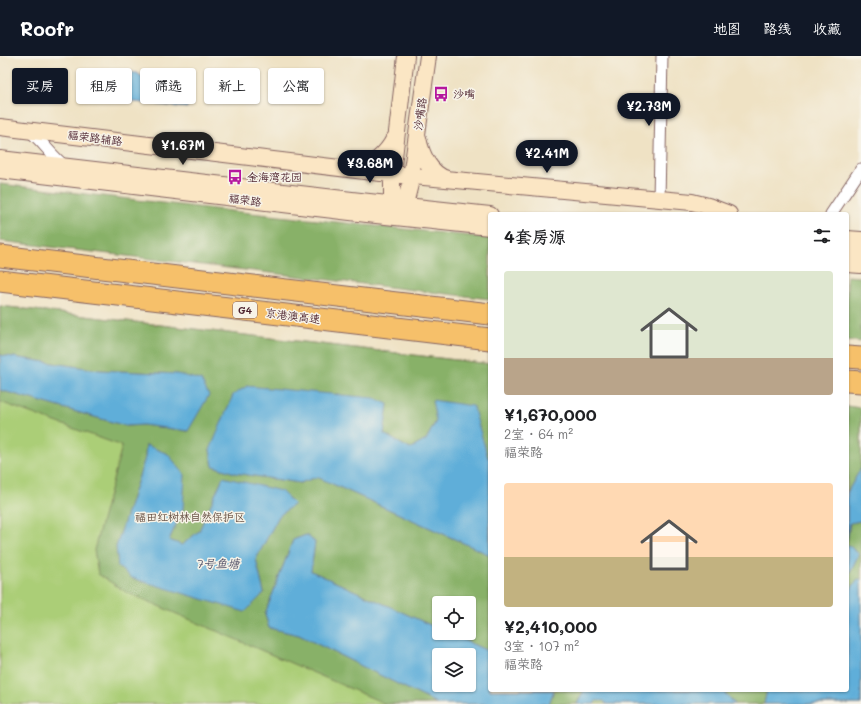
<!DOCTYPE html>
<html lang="zh">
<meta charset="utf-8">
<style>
body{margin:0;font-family:Mali,"LXGW WenKai TC",sans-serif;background:#f6f6f6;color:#202124;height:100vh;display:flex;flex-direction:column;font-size:15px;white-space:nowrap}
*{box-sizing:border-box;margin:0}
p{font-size:13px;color:#757577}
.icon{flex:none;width:22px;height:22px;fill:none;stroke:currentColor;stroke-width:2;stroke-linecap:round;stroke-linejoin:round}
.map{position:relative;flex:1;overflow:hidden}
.drawer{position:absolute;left:488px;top:156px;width:361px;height:480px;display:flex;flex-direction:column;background:#fff;border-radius:4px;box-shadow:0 1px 3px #0004}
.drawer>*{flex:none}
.banner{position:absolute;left:12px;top:12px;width:380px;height:36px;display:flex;gap:8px}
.tools{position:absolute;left:432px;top:540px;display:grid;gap:8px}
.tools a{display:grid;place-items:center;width:44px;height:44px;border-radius:4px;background:#fff;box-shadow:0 1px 3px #0004;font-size:20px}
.price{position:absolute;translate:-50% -34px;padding:0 9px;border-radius:14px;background:#111827;color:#fff;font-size:13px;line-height:26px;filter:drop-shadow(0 1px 2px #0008)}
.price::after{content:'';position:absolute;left:50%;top:24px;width:12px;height:9px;margin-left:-6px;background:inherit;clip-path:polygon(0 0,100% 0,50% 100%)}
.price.active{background:#222;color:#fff}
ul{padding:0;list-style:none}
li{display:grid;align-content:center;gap:8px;height:212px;padding:0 16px}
li span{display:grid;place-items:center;height:124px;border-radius:4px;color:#555}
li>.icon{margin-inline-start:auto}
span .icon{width:72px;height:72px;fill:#fffc;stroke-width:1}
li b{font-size:17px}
h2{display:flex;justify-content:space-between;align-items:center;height:48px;padding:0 16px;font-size:17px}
.tag{padding:0 14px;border-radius:4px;background:#fff;box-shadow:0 1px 3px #0004;font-size:14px;line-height:36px}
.tag.active{background:#111827;color:#fff}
header{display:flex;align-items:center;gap:24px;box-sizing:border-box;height:56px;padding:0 20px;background:#111827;color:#fff}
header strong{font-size:19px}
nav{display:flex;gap:22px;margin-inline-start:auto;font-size:14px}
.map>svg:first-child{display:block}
</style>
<header>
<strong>Roofr</strong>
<nav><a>地图</a><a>路线</a><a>收藏</a></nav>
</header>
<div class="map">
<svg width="861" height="648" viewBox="0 0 861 648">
<rect width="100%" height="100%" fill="#f7f3e8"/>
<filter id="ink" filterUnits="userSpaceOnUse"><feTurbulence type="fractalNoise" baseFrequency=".025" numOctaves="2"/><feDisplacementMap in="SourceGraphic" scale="8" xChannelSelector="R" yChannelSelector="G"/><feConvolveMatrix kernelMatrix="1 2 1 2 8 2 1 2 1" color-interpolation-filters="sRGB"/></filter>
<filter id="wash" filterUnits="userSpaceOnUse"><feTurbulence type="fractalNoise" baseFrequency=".012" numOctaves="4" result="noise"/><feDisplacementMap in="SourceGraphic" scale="16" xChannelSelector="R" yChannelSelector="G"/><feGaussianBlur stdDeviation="0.9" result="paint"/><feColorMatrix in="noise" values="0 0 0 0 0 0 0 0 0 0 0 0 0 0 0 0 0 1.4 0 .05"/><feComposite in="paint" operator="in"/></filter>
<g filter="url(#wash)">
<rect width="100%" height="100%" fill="#efe2c4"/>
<path fill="#abce77" stroke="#7a7651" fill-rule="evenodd" d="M0,250L490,308V634H847V351L861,354V648H0ZM439,547H469V577H439ZM439,599H469V629H439Z"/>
<path fill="#88b168" stroke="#69684a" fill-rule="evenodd" d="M0,128L231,155L490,182V243L0,185Z
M847,220L861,221V286L847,284Z
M0,250L490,308V402L436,365L426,384L410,393L384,378L388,348L210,394L213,410L235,417L300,427L317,421L490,499V596L448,577H469V547H439V573L311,515L315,486L306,479L293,484L265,558L269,572L299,579L438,648H386L126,536L98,518L94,494L122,390L0,346V334L126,370L143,369L188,375L177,318L99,314L0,299ZM146,389L183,453L169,484L182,489L199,475L223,421L294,448L279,460L256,503L264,537L116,491L145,402Z
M847,350L861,352V412L847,437Z
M861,465V524H858L847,537V522L859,498L847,488L850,466Z
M554,634H584L577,648H549Z
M722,634H767L764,648H735Z"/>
<path fill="#5faed9" stroke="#546682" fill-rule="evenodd" d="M121,15L137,17L144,22L159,25L174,21L190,23L187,52L117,44Z
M0,299L99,314L177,318L201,324L209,339L188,375L143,369L126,370L0,334Z
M247,330L374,342L388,348L384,378L410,393L426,384L436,365L432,344L473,350L488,402H490V499L317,421L300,427L235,417L213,410L210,394L233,339Z
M146,389L168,398L185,419L183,453L169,484L182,489L199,475L223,421L281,435L294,448L279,460L256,503L264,537L245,556L132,522L118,511L116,491L145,402Z
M861,412V465L850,467L847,485V437Z
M306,479L315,486L311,515L439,573V577H448L490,596V634H554L549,648H438L299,579L269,572L265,558L293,484ZM439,599H469V629H439Z
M847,488L859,498L847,522Z
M858,524H861V648H764L767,634H847V537Z
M584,634H722L735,648H606L604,645H596L594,648H577Z"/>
</g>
<g filter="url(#ink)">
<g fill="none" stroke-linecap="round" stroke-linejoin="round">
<g stroke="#846361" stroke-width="13">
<path id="street" d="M28,74C42,84 51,100 65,110
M659,143L662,0
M831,158L861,113"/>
</g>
<g stroke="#846361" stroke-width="18">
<path id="secondary" d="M0,71L381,117L692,146L708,150L729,158
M418,82C421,98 430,118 447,123
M0,103L369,146L490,159
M0,114L367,158L490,171
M356,114C373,110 387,97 394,83
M401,158L406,144L410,128L428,0
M395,159L392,141V118L406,0
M847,183L861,184
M847,195L861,197
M847,208L861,209"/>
</g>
<g stroke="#846361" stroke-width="23">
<path id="highway" d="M0,200L490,258
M0,225L490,283
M847,301L861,302
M847,325L861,326"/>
</g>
<use href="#street" stroke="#fff" stroke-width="11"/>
<use href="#secondary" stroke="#fbe6c4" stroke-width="16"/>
<use href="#highway" stroke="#f6c06b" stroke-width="21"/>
</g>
</g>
<defs>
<g id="bus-bare" transform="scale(1.2)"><path d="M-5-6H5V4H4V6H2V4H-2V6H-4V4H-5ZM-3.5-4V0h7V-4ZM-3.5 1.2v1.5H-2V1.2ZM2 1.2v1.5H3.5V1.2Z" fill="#b5179e" stroke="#f7f3e8" stroke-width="2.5" paint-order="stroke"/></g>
</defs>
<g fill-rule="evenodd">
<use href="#bus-bare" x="441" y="38"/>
<use href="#bus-bare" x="235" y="121"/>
</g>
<g text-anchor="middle" stroke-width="3" stroke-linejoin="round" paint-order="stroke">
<rect fill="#f7f3e8" stroke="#7e5f64" stroke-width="1" x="233" y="246" width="24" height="16" rx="3"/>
<g font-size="10" font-weight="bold" fill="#4a1f2b">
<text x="245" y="258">G4</text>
</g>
<g font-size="11" fill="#4a1f2b" stroke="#f7f3e8" text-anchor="start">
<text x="453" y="42">沙嘴</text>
<text x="247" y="125">金海湾花园</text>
</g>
<g font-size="11" fill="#4a1f2b" stroke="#f7f3e8">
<text transform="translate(420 58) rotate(-82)" y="4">沙嘴路</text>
<text transform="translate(95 82) rotate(7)" y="4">福荣路辅路</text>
<text transform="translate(245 144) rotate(7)" y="4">福荣路</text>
<text transform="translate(293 260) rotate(7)" y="4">京港澳高速</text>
</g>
<g font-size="11" fill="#624b3e" stroke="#f7f3e8">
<text x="190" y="465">福田红树林自然保护区</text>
</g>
<g font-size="12" font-style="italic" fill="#515168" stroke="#f7f3e8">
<text x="218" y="512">7号鱼塘</text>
</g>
</g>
</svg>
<div class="tools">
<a><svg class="icon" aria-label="locate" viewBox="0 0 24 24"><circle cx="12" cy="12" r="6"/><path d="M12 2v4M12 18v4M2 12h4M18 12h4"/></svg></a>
<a><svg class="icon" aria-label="layers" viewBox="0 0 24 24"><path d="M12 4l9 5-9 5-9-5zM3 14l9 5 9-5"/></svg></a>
</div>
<b class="price" style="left:649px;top:71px">¥2.73M</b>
<b class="price active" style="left:183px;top:110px">¥1.67M</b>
<b class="price" style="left:547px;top:118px">¥2.41M</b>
<b class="price" style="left:370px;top:128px">¥3.68M</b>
<div class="banner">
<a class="tag active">买房</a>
<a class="tag">租房</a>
<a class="tag">筛选</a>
<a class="tag">新上</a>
<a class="tag">公寓</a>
</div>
<section class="drawer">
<h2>4套房源<svg class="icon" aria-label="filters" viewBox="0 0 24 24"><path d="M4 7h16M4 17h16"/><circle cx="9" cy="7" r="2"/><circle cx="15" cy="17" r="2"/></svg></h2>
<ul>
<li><span style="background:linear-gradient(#dfe7d0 70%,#b9a48a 0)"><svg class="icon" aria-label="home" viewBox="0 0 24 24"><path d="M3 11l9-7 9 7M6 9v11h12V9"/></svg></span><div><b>¥1,670,000</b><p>2室 · 64 m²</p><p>福荣路</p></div></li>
<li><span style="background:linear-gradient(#ffd9b3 60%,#c2b280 0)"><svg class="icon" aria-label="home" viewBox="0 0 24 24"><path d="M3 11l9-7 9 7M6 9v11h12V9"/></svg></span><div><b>¥2,410,000</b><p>3室 · 107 m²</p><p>福荣路</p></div></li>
</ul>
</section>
</div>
